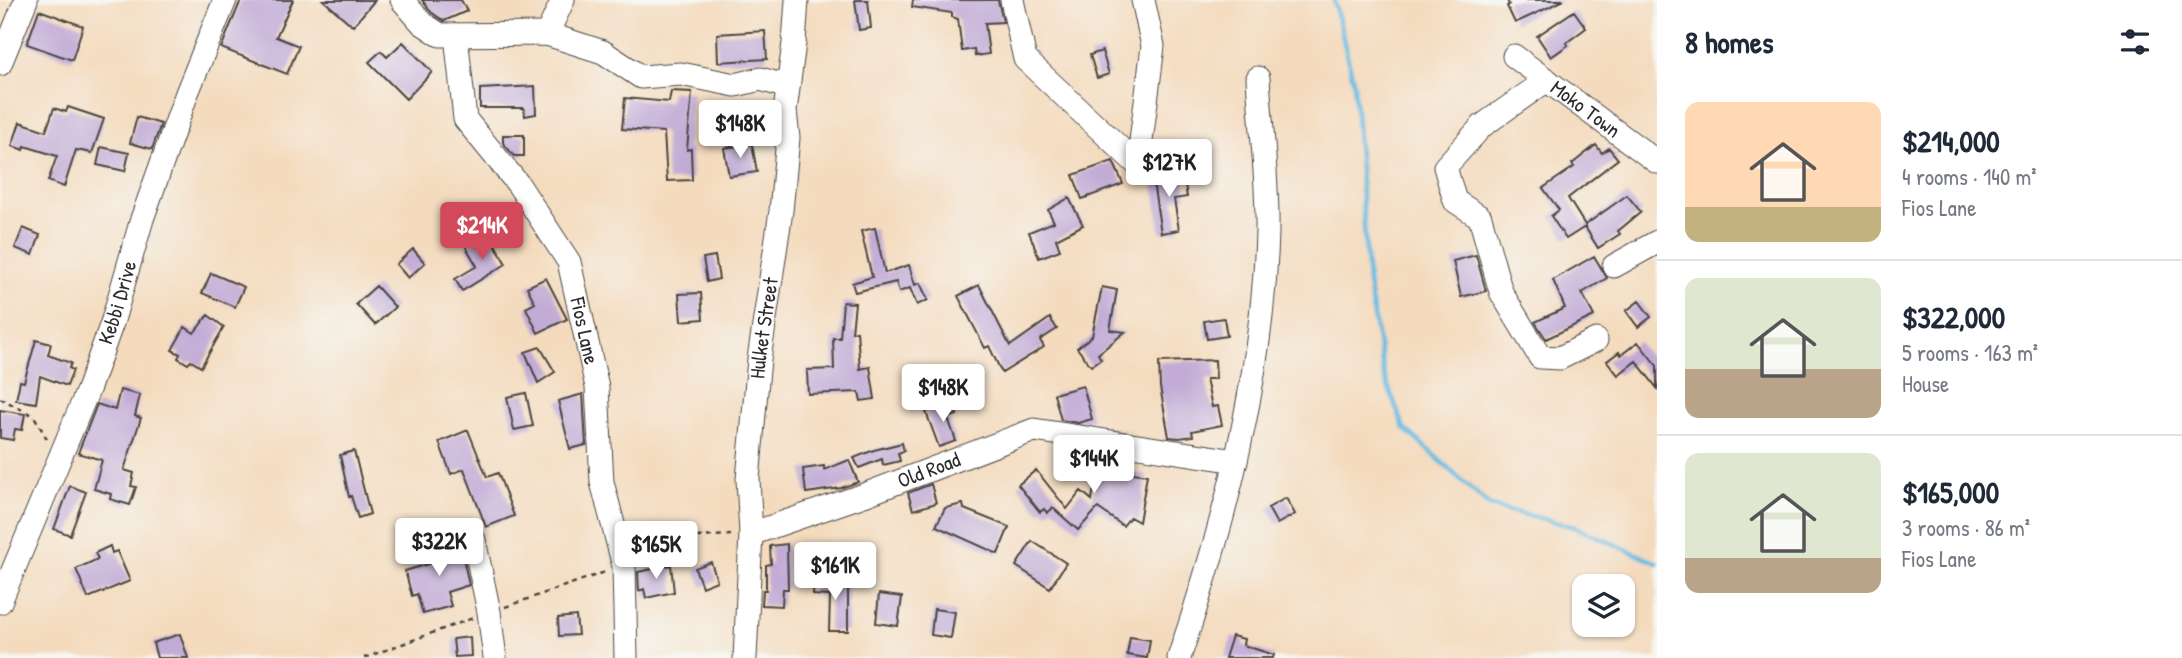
<!DOCTYPE html>
<meta charset="utf-8">
<style>
body{margin:0;font-family:"Patrick Hand",sans-serif;background:#f2f2f3;color:#1f2937;height:100vh;display:flex;flex-direction:column;font-size:26px;white-space:nowrap}
*{box-sizing:border-box;margin:0}
p{font-size:23px;color:#747a83}
.icon{flex:none;width:38px;height:38px;fill:none;stroke:currentColor;stroke-width:2;stroke-linecap:round;stroke-linejoin:round}
.map{position:relative;flex:1;overflow:hidden}
.details{display:flex;flex-direction:column;background:#fff;width:525px}
.details>*{flex:none}
.controls{position:absolute;left:1572px;top:574px;display:grid;gap:14px}
.controls a{display:grid;place-items:center;width:63px;height:63px;border-radius:14px;background:#fff;box-shadow:0 2px 5px #0004;font-size:35px}
.price{position:absolute;translate:-50% -60px;padding:0 16px;border-radius:7px;background:#fff;color:#222;font-size:23px;line-height:46px;filter:drop-shadow(0 2px 4px #0008)}
.price::after{content:'';position:absolute;left:50%;top:42px;width:21px;height:16px;margin-left:-10px;background:inherit;clip-path:polygon(0 0,100% 0,50% 100%)}
.price.active{background:#d1495b;color:#fff}
ul{padding:0;list-style:none}
li{display:flex;align-items:center;gap:21px;height:175px;padding:0 28px}
li+li{border-top:2px solid #e0e1e3}
li span{display:grid;place-items:center;flex:none;width:196px;height:140px;border-radius:14px;color:#555}
li>.icon{margin-inline-start:auto}
span .icon{width:84px;height:84px;fill:#fffc;stroke-width:1}
li b{font-size:30px}
h2{display:flex;justify-content:space-between;align-items:center;height:84px;padding:0 28px;font-size:30px}
main{display:flex;flex:1;min-height:0}
.map>svg:first-child{display:block}
</style>
<main>
<div class="map">
<svg width="1657" height="658" viewBox="0 0 1657 658">
<rect width="100%" height="100%" fill="#f6f6f2"/>
<filter id="ink" filterUnits="userSpaceOnUse"><feTurbulence type="fractalNoise" baseFrequency=".0143" numOctaves="2"/><feDisplacementMap in="SourceGraphic" scale="14" xChannelSelector="R" yChannelSelector="G"/><feConvolveMatrix kernelMatrix="1 2 1 2 8 2 1 2 1" color-interpolation-filters="sRGB"/></filter>
<filter id="wash" filterUnits="userSpaceOnUse"><feTurbulence type="fractalNoise" baseFrequency=".00686" numOctaves="4" result="noise"/><feDisplacementMap in="SourceGraphic" scale="28" xChannelSelector="R" yChannelSelector="G"/><feGaussianBlur stdDeviation="1.57" result="paint"/><feColorMatrix in="noise" values="0 0 0 0 0 0 0 0 0 0 0 0 0 0 0 0 0 1.4 0 .05"/><feComposite in="paint" operator="in"/></filter>
<g filter="url(#wash)">
<rect width="100%" height="100%" fill="#f4dbbe"/>
<g fill="none" stroke-linecap="round" stroke-linejoin="round">
<path stroke="#66bbe2" stroke-width="4.5" d="M1334,0L1354,84L1368,282L1384,375L1404,428L1490,506L1575,527L1657,563"/>
</g>
<g id="blocks">
<path fill="#c2acd6" d="M241,0H293L276,37L299,46L287,74L221,48Z
M323,0H375L353,26Z
M422,0H461L467,11L444,21L431,12Z
M855,0H868L871,28L859,30Z
M913,0H998L1003,22L985,23L989,54L975,56L974,49L962,51L958,19L952,17V13L912,7Z
M1507,0H1564L1515,23L1507,6L1509,5Z
M39,10L83,26L72,60L27,44Z
M1574,11L1586,28L1566,43L1568,45L1551,57L1537,36Z
M765,31L767,59L718,62L717,34Z
M403,42L432,72L406,99L369,62L381,51L387,57Z
M1102,51L1109,74L1097,78L1090,55Z
M535,86L536,114L525,116L524,108H480V89Z
M671,91L692,92L687,150L691,149L692,180L667,181L664,132L622,129L625,98L669,102Z
M68,107L104,119L92,153L76,150L64,187L48,181L57,156L25,146L24,150L12,146L20,122L46,131L54,108L66,112Z
M137,117L161,124L152,149L130,143Z
M503,135H524V156H514L503,143Z
M752,144L757,172L729,176L724,148Z
M1596,145L1602,153L1609,148L1618,159L1568,198L1585,225L1627,195L1641,212L1618,231L1620,234L1598,248L1585,227L1566,239L1551,216L1559,210L1543,188L1574,167L1572,164Z
M101,147L129,153L125,171L97,165Z
M1113,161L1123,184L1082,199L1073,175Z
M1183,172L1187,197L1174,199L1179,230L1161,233L1152,176Z
M1069,198L1083,225L1056,239L1060,250L1039,258L1029,232L1054,222L1048,210Z
M23,228L40,235L33,255L15,248Z
M875,228L885,273L909,265L915,285L920,283L928,300L917,305L910,288L899,292L896,282L855,292L852,283L872,277L861,231Z
M489,234L506,264L462,291L455,279L477,266L466,247Z
M413,249L425,263L408,278L396,264Z
M1476,255L1486,291L1461,297L1453,261Z
M715,256L719,279L707,282L703,258Z
M1594,256L1607,278L1582,293L1594,316L1546,339L1535,322L1565,308L1553,280Z
M211,273L244,287L235,307L202,293Z
M546,278L567,319L538,333L526,308L535,303L527,287Z
M979,285L1010,346L1050,318L1057,329L1040,340L1044,347L1002,373L989,346L985,348L958,296Z
M376,286L395,307L375,325L356,304Z
M1102,287L1117,290L1110,330L1125,332L1098,354L1101,359L1091,366L1077,348L1092,336Z
M701,293L703,319L681,321L679,294Z
M1639,301L1651,317L1638,327L1626,311Z
M843,302L855,303L852,332L857,331L860,369L870,367L875,399L861,401L859,392L808,394L807,370L834,369L833,338H840Z
M208,315L224,327L201,367L191,361L188,364L178,358L180,354L172,350L185,327L194,333Z
M1224,318L1227,336L1207,339L1204,321Z
M36,340L51,344L48,355L71,363L69,368L73,370L67,386L40,376L36,403L16,400L20,381L24,382Z
M1638,342L1657,366V388L1636,361L1618,375L1607,361L1619,352L1621,355Z
M540,347L555,372L538,383L525,352Z
M1215,360L1216,379H1206L1212,407L1218,406L1222,425L1192,431L1193,436L1180,438L1169,437L1160,387L1159,362Z
M1083,386L1092,419L1078,423L1061,420L1054,394Z
M120,390L140,395L135,416L141,418L124,470L134,473L131,486L136,487L130,505L110,499L111,494L94,489L102,460L78,453L97,404L115,410Z
M526,393L533,426L514,430L507,397Z
M583,394L586,445L570,449L558,401Z
M952,402L957,415L948,418L956,441L939,447L926,412Z
M0,410L25,414L22,430L15,429L13,440L0,438Z
M468,430L487,477L498,473L514,516L486,527L464,469L451,474L439,442Z
M902,443L904,451L898,453L900,461L883,465L882,459L859,468L854,458L874,450Z
M354,451L370,514L358,518L351,496L349,497L340,455Z
M849,460L858,482L841,488L806,493L803,469L824,466V470Z
M1098,461L1134,467L1133,473L1147,475L1139,522L1130,517L1123,526L1098,508L1078,530L1053,508L1047,513L1044,509L1040,512L1018,485L1036,470L1067,509L1081,491L1092,500Z
M931,484L936,503L913,510L908,493Z
M70,486L86,492L70,535L54,529Z
M1286,498L1295,514L1277,524L1268,508Z
M963,504L964,509L1009,527L998,554L936,526L945,508Z
M450,534L457,554L462,553L469,585L447,592L451,606L423,614L417,594L412,596L405,571L445,559L437,539Z
M1032,541L1066,563L1050,588L1016,566Z
M787,544L788,589H783L782,606L762,605L763,590H766V565L771,564L770,546Z
M110,546L112,553L117,551L130,581L88,598L76,569L98,559L95,553Z
M711,562L717,581L702,587L695,568Z
M671,565L674,592L646,598L644,589L639,591L638,572Z
M814,579L839,580V584L848,586V631H829L830,596L813,595Z
M879,594L902,597L898,626L876,623Z
M934,609L955,612L951,638L931,635Z
M576,616L578,635L559,636L558,618Z
M180,634L188,658H157L153,643Z
M1232,636L1244,639L1243,645L1274,655L1273,658H1225Z
M470,637L471,656L455,657L453,639Z
M1130,637L1150,640L1147,658L1127,655Z"/>
</g>
</g>
<g filter="url(#ink)">
<use href="#blocks" fill-opacity="0" stroke="#494541" stroke-width="2"/>
<g fill="none" stroke-linecap="round" stroke-linejoin="round">
<g stroke="#494541" stroke-width="25">
<g id="minor">
<path d="M402,0L422,23L440,35L547,34L603,52L641,77L681,74L735,85L761,79L787,87"/>
<path d="M1012,0L1025,59L1138,165L1153,46L1143,0"/>
<path d="M547,34L563,0"/>
<path id="s1" d="M456,35L465,119L518,184L569,262L597,387L602,482L624,566L626,658"/>
<path id="s2" d="M1514,56L1657,162"/>
<path d="M0,64L26,0"/>
<path d="M1547,80L1482,126L1445,167L1455,201L1480,217L1501,292L1540,357L1560,358L1596,340"/>
<path d="M1614,266L1657,242"/>
<path id="s3" d="M751,534L864,495L1034,430L1236,461"/>
<path d="M474,540L489,612L495,658"/>
<path id="s4" d="M0,602L88,390L113,320L142,219L187,93L225,0"/>
<path id="s5" d="M745,658L751,534L748,479L759,359L781,211L788,138L785,111L794,43L797,0"/>
<path d="M1179,658C1225,522 1263,377 1267,232C1268,182 1261,128 1258,78"/>
</g>
</g>
<path stroke="#494541" stroke-width="2.5" stroke-dasharray="5 5" stroke-linecap="butt" d="M0,398L34,416L47,439
M641,559L698,537L731,535
M505,607L605,572
M364,658L473,618"/>
<use href="#minor" stroke="#fff" stroke-width="23"/>
</g>
</g>
<g text-anchor="middle" stroke-width="5" stroke-linejoin="round" paint-order="stroke">
<g font-size="21" fill="#2b2b2b" stroke="#f6f6f2">
<text dy="7" stroke="none"><textPath href="#s2" startOffset="89">Moko Town</textPath></text>
<text dy="7" stroke="none"><textPath href="#s4" startOffset="322">Kebbi Drive</textPath></text>
<text dy="7" stroke="none"><textPath href="#s5" startOffset="331">Hulket Street</textPath></text>
<text dy="7" stroke="none"><textPath href="#s1" startOffset="332">Fios Lane</textPath></text>
<text dy="7" stroke="none"><textPath href="#s3" startOffset="189">Old Road</textPath></text>
</g>
</g>
</svg>
<div class="controls">
<a><svg class="icon" aria-label="layers" viewBox="0 0 24 24"><path d="M12 4l9 5-9 5-9-5zM3 14l9 5 9-5"/></svg></a>
</div>
<b class="price" style="left:740px;top:160px">$148K</b>
<b class="price" style="left:1169px;top:199px">$127K</b>
<b class="price active" style="left:482px;top:262px">$214K</b>
<b class="price" style="left:943px;top:424px">$148K</b>
<b class="price" style="left:1094px;top:495px">$144K</b>
<b class="price" style="left:439px;top:578px">$322K</b>
<b class="price" style="left:656px;top:581px">$165K</b>
<b class="price" style="left:835px;top:602px">$161K</b>
</div>
<section class="details">
<h2>8 homes<svg class="icon" aria-label="filters" viewBox="0 0 24 24"><path d="M4 7h16M4 17h16"/><circle cx="9" cy="7" r="2"/><circle cx="15" cy="17" r="2"/></svg></h2>
<ul>
<li><span style="background:linear-gradient(#ffd9b3 75%,#c2b280 0)"><svg class="icon" aria-label="home" viewBox="0 0 24 24"><path d="M3 11l9-7 9 7M6 9v11h12V9"/></svg></span><div><b>$214,000</b><p>4 rooms · 140 m²</p><p>Fios Lane</p></div></li>
<li><span style="background:linear-gradient(#dfe7d0 65%,#b9a48a 0)"><svg class="icon" aria-label="home" viewBox="0 0 24 24"><path d="M3 11l9-7 9 7M6 9v11h12V9"/></svg></span><div><b>$322,000</b><p>5 rooms · 163 m²</p><p>House</p></div></li>
<li><span style="background:linear-gradient(#dfe7d0 75%,#b9a48a 0)"><svg class="icon" aria-label="home" viewBox="0 0 24 24"><path d="M3 11l9-7 9 7M6 9v11h12V9"/></svg></span><div><b>$165,000</b><p>3 rooms · 86 m²</p><p>Fios Lane</p></div></li>
</ul>
</section>
</main>
